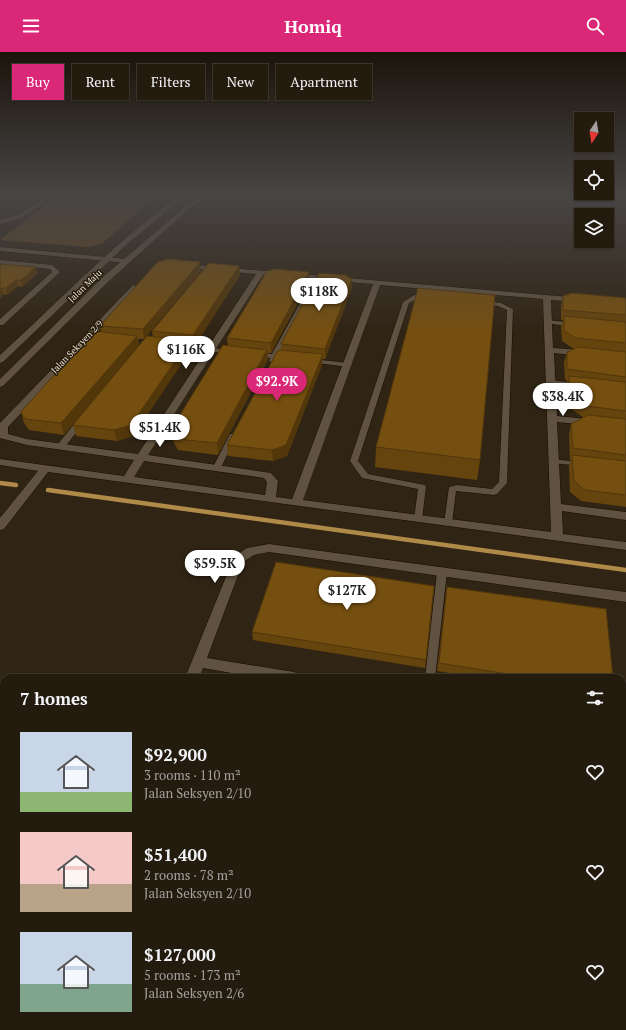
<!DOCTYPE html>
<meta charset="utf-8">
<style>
body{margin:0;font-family:"PT Serif",serif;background:#2c2418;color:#f1f3f6;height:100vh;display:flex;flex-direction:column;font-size:15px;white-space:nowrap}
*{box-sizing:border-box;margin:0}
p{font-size:13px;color:#a3a19e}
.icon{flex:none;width:22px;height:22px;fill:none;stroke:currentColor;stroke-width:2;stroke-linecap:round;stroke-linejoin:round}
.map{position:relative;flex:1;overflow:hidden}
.panel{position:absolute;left:0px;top:622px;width:626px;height:356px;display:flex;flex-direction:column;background:#241b0f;border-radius:12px 12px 0 0;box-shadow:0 1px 3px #0004,0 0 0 1px #41392f}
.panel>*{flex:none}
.top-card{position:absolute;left:12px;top:12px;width:400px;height:36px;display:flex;gap:8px}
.needle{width:26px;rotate:192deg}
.controls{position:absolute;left:574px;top:60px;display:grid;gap:8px}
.controls a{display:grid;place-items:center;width:40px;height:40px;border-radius:0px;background:#241b0f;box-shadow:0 1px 3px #0004,0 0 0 1px #41392f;font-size:20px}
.price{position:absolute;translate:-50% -34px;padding:0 9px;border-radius:14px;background:#fff;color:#222;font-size:13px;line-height:26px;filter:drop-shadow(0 1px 2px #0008)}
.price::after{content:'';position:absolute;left:50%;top:24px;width:12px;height:9px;margin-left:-6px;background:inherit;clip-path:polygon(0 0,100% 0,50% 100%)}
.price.selected{background:#db2777;color:#fff}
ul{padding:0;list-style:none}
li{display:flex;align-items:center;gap:12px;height:100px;padding:0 20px}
li span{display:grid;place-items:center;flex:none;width:112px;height:80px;border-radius:0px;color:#555}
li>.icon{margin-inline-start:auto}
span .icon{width:48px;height:48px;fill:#fffc;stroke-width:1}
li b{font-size:17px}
h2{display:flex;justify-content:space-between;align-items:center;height:48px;padding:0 20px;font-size:17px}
.pill{padding:0 14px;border-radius:0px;background:#241b0f;box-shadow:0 1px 3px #0004,0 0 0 1px #41392f;font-size:14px;line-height:36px}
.pill.selected{background:#db2777;color:#fff}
header{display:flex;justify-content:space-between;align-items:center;height:52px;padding:0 20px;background:#db2777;color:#fff;font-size:18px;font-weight:700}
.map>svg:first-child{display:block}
</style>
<header><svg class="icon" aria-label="menu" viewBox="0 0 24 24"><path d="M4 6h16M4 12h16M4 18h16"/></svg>Homiq<svg class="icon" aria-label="search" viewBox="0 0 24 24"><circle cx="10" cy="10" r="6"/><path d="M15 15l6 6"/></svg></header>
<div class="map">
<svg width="626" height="978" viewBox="0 0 626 978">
<rect width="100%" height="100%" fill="#302414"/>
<path fill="#5f441d" d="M84,143H158L101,192L87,195L0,188L57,144L79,146Z"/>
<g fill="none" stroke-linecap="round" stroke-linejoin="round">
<path stroke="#af8a48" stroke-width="4.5" d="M0,431L16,433
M48,438L626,518"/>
<g stroke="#180d01" stroke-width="1">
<path id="service" d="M305,242L310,243L278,303L287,305V307H276L274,310L272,311L269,309L270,306L254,303V301L256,300L272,302Z
M414,243L427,244L430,246C424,250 418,245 409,251L358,409L368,422L425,433L426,435L422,467L418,470L414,467L418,437L362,426L350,409L403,250Z
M484,249L501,251L513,257L507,431L497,442L494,443L456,439L452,471L448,474L444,471L449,435L457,433L492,437L499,430L507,258L498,254L482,252L481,251Z
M548,268L573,271L576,273L573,275L546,271L545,270Z
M178,292L231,298L234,300L231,302L176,295L175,294Z
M312,307L348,311L351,313L348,315L310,310V308Z
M550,328L579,331L582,333L579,335L548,331V329Z
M79,366H85L86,368L64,396H58L57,394L58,392Z
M230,382H236L237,384L220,417H214L213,415Z
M550,407L581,410L585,412L581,414L553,411L549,409Z
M442,517L447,520L435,626H425L437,520Z
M366,974H382L381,978H365Z"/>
</g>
<g stroke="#180d01" stroke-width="1">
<path id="minor" d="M49,143H56L23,165L0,172V168L19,162Z
M0,195L127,207L131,209L127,211L0,199Z
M0,208L52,213L60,220L3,273H0V267L52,220L50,217L0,212Z
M183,212L581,246L582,248L578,250L551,248L553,296L583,298L587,301L583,304L554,301L557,364L626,371V377L557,370L561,452L626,460V468L562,459L563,482L626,490V498L48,420L4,477L0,478V466L38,419L0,413V407L124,424L134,408L27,393L0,386V371L133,233L140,235L8,375V382L27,387L138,402L256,222L186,216H183ZM263,223L373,232L292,447L276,445L278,429L271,421L148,403ZM380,233L543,247L551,480L303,448ZM144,409L264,426L267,430L265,443L134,425Z
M269,492L626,540V550L269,500L254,503L243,510L207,606L294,620L299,622L301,626H260L203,616L199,626H185L234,505L247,496Z
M622,674L626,675V689L622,688Z
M39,974H60L59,978H38Z
M418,974H454L455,978H419Z"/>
</g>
<g stroke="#180d01" stroke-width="1">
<path id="tertiary" d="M180,143H187L127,192L3,310L0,311V303C59,249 115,190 180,143Z
M203,143H210L190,156L109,229L3,334L0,335V327L103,225L186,154Z"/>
</g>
<use href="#service" fill="#605240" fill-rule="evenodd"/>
<use href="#minor" fill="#605240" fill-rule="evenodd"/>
<use href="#tertiary" fill="#605240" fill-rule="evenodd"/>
</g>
<path fill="#65440e" d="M200,210L201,219L144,287H138L139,294L153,285L152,279L239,214L240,223L197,290L195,293H190V299L133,384L117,389L76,384L73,373L122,315L64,383L29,378L24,371L21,360L101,280L100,274Z
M0,212L37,222L22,235L18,234L7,243L4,242L0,246Z
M352,227V236L325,307H322V313L287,404L273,409L228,404L227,393L281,299V292Z
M309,230L271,301H267L268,308L218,403L178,398L174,391L172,380L228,293L227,286Z
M563,244L626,246V455L581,449L570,440L569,414L571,408H570L569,383L571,372L584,365H583L567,354L566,335L567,328H565L564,311L567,300L574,297L562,289L561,274L563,268H561V254Z
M376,395L480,408L477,428L375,415Z
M447,535L613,626H481L437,619Z
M252,580L426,608L425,616L253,588Z"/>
<path fill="#52370b" d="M200,210L201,219L144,287L143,277Z
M239,214L240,223L195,293L193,283Z
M36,215L37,222L22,235L21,228Z
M309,220V230L271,301V291Z
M352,227V236L325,307V297Z
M16,228L18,234L7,243L6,236Z
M2,236L4,242L0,246V237Z
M137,284L139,294L64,383L61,371Z
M189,289L190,299L133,384L117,389L114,378Z
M267,298L268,308L218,403L217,391Z
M323,302L322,313L287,404L273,409L272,398Z"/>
<path fill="#754f10" stroke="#52370b" d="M168,207L200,210L143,277L100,274L154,214L158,210Z
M209,211L239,214L193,283L152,279Z
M0,212L36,215L21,228H16L6,236H2L0,237Z
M275,217L309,220L271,291L227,286L267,219Z
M319,221L345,223L352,227L325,297L281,292Z
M418,236L495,243L480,408L376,395Z
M572,241L626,246V263L563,258V244Z
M564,264L626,270V291L576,286L564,279Z
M95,279L137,284L61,371L25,367L21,360L91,282Z
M147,284L189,289L131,373L114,378L73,373Z
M223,293L267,298L217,391L177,387L172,380V376Z
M578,295L626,300V325L567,317V300Z
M278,298L323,302L286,393L272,398L227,393Z
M569,324L626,330V359L586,354L570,344Z
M588,363L626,367V403L573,396L571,372Z
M572,403L626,409V443L585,438L574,429Z
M276,510L434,534L426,608L252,580Z
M447,535L606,557L613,626H533L439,611Z
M109,974H208L223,978H107Z"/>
<linearGradient id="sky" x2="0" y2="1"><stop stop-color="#1a140b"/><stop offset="0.51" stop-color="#484545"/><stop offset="1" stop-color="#484545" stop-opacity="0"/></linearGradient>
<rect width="626" height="280" fill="url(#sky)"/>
<g text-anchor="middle" stroke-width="3" stroke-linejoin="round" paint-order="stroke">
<g font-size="9" fill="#ebe3d8" stroke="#261b0a">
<text transform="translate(85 234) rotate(-44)" y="3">Jalan Maju</text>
<text transform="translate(77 295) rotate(-46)" y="3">Jalan Seksyen 2/9</text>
</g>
</g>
</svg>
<div class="controls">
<a><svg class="needle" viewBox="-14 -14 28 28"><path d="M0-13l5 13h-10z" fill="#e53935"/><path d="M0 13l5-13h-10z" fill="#a3a19e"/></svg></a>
<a><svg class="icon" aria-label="locate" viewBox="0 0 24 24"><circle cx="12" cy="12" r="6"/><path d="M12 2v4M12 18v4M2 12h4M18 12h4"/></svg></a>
<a><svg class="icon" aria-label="layers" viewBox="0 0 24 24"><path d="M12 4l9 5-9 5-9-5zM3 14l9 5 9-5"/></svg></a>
</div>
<b class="price" style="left:319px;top:260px">$118K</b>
<b class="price" style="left:186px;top:318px">$116K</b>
<b class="price selected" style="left:277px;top:350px">$92.9K</b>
<b class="price" style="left:563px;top:365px">$38.4K</b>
<b class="price" style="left:160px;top:396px">$51.4K</b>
<b class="price" style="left:215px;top:532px">$59.5K</b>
<b class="price" style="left:347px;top:559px">$127K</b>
<div class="top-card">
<a class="pill selected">Buy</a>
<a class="pill">Rent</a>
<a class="pill">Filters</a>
<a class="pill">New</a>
<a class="pill">Apartment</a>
</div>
<section class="panel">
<h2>7 homes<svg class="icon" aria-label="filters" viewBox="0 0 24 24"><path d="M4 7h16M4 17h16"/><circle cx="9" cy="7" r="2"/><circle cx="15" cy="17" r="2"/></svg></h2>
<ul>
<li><span style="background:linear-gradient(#c9d6e8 75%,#8fb573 0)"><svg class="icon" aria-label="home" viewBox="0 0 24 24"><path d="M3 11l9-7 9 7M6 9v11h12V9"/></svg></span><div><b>$92,900</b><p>3 rooms · 110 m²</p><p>Jalan Seksyen 2/10</p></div><svg class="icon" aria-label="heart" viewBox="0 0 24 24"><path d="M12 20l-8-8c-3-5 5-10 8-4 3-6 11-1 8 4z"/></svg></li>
<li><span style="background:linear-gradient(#f6c9c9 65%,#b9a48a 0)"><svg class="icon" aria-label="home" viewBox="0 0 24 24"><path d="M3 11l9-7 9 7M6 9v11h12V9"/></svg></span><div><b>$51,400</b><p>2 rooms · 78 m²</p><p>Jalan Seksyen 2/10</p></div><svg class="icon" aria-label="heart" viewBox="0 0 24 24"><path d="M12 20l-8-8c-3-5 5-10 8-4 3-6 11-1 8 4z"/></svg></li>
<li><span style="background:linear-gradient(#c9d6e8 65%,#7fa58c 0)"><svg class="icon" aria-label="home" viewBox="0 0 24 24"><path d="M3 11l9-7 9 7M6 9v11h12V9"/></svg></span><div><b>$127,000</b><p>5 rooms · 173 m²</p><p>Jalan Seksyen 2/6</p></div><svg class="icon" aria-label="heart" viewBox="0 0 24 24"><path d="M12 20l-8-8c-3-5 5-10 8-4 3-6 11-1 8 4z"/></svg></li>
</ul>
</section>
</div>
